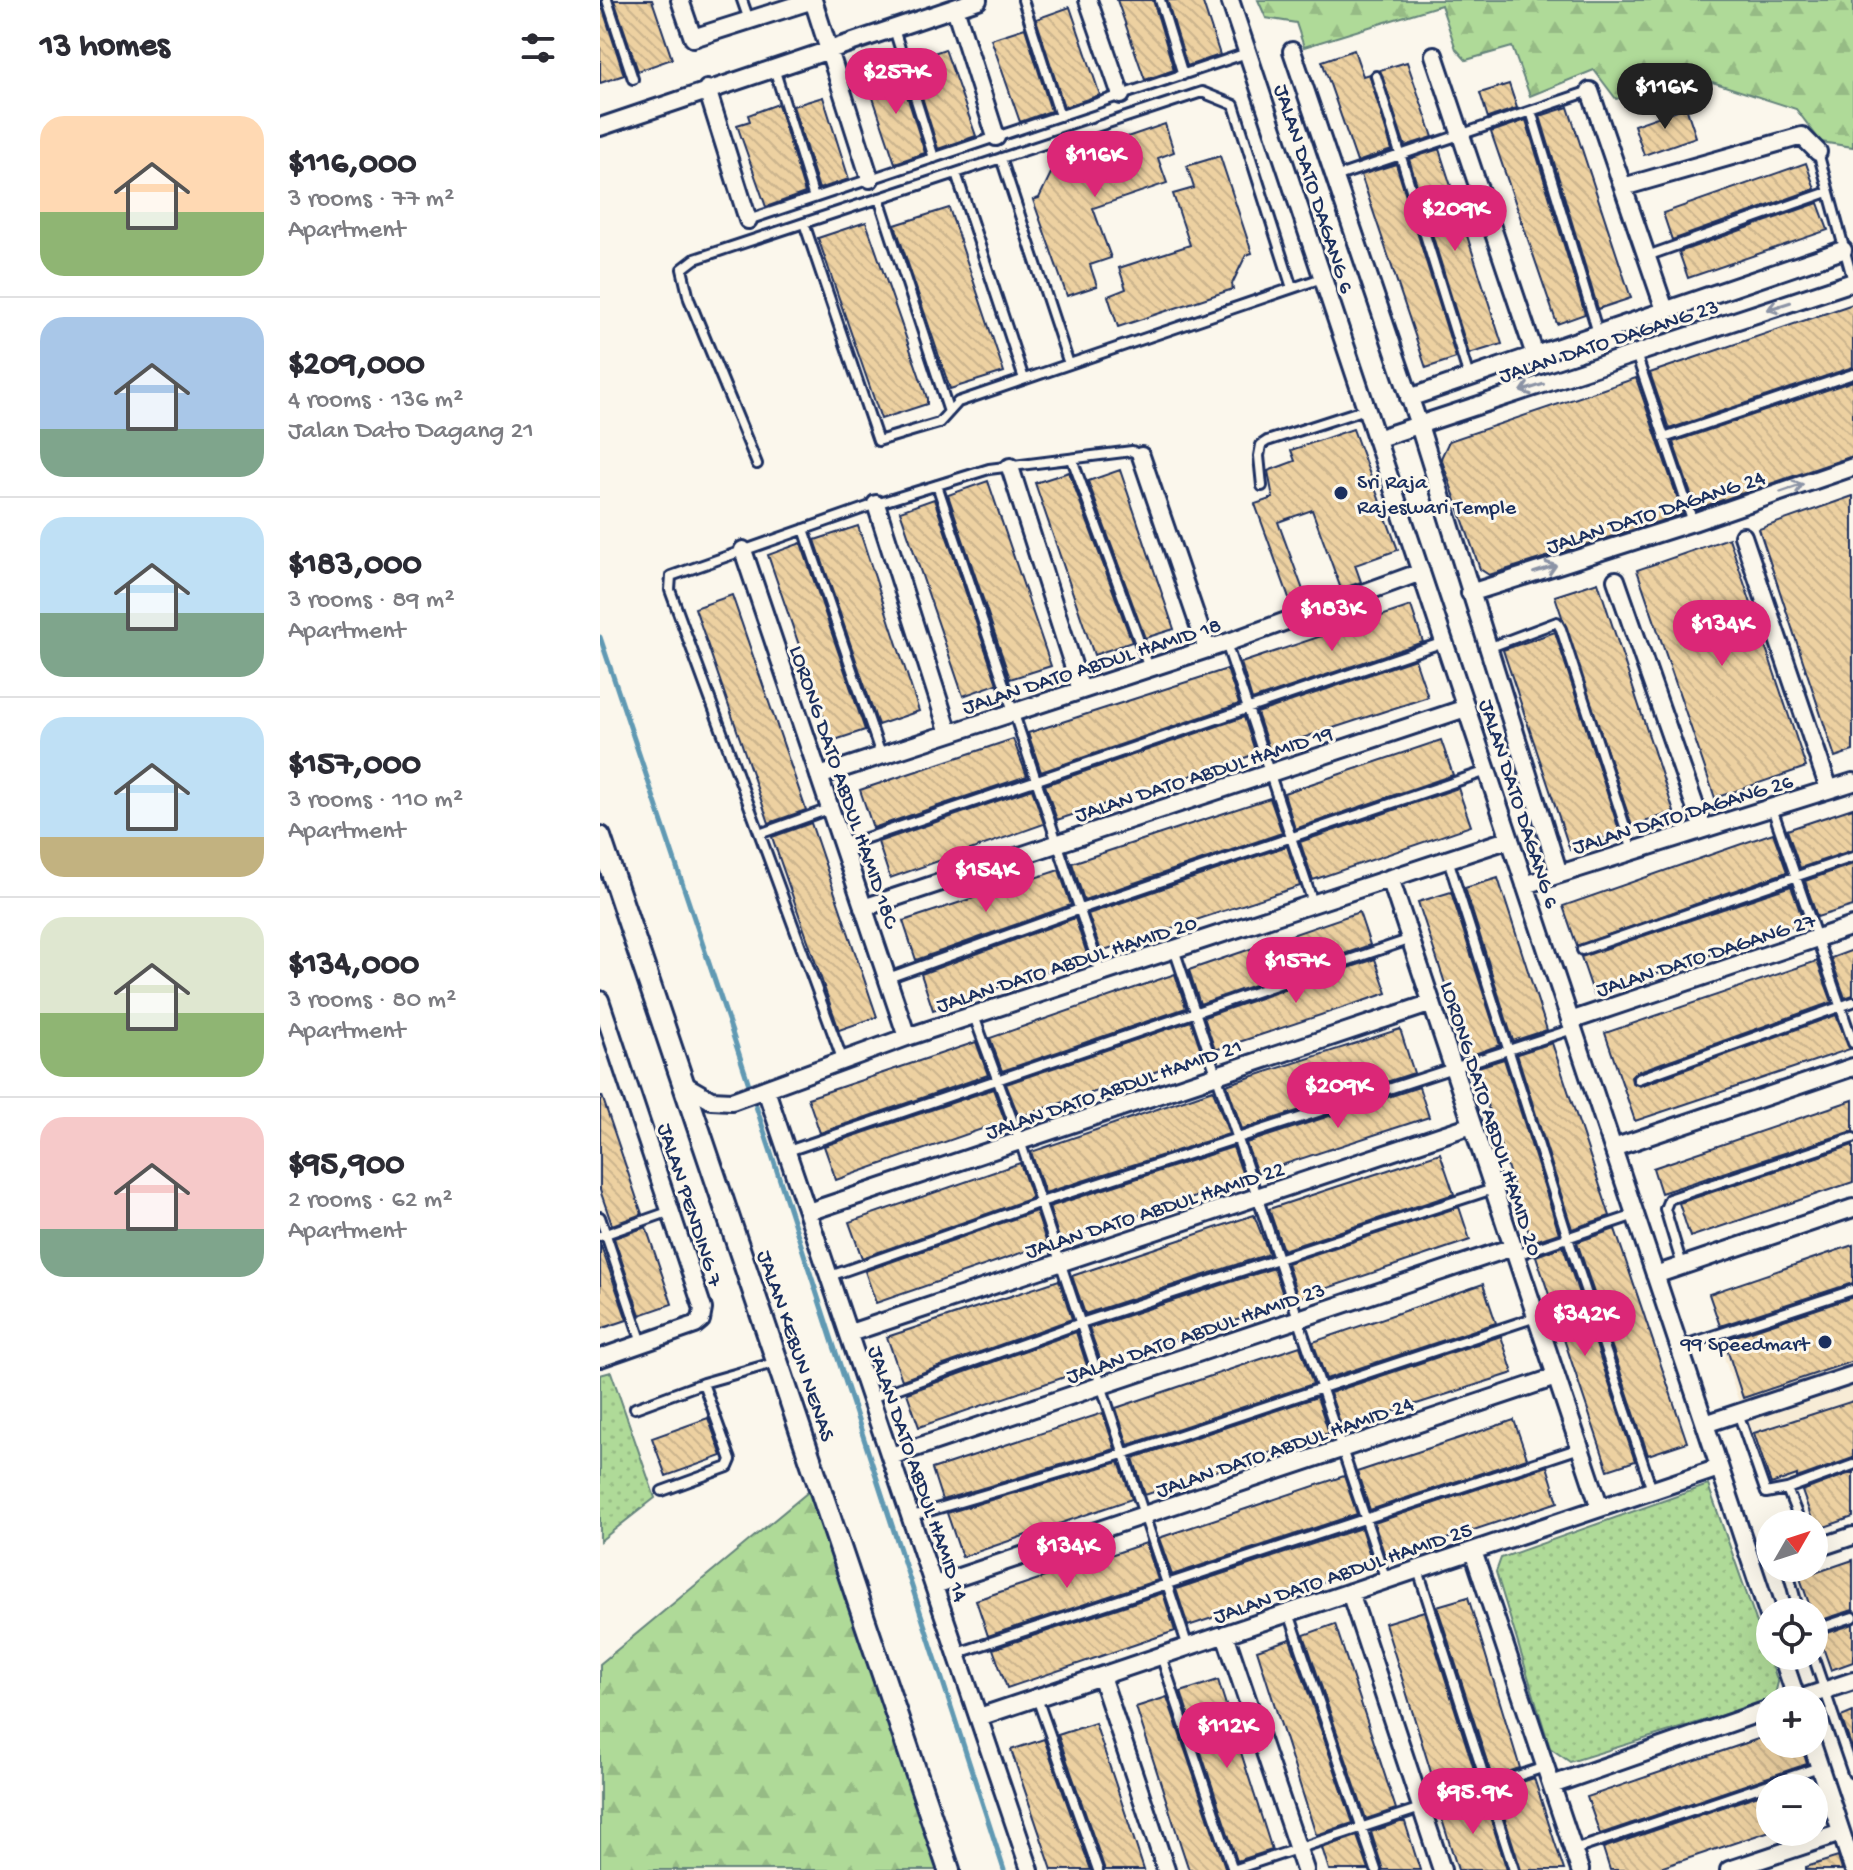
<!DOCTYPE html>
<meta charset="utf-8">
<style>
body{margin:0;font-family:"Gochi Hand",sans-serif;background:#f7f7f7;color:#2b2b33;height:100vh;display:flex;flex-direction:column;font-size:30px;white-space:nowrap}
*{box-sizing:border-box;margin:0}
p{font-size:26px;color:#7c7c81}
.icon{flex:none;width:44px;height:44px;fill:none;stroke:currentColor;stroke-width:2;stroke-linecap:round;stroke-linejoin:round}
.map{position:relative;flex:1;overflow:hidden}
.side{display:flex;flex-direction:column;background:#fff;width:600px}
.side>*{flex:none}
.needle{width:52px;rotate:51deg}
.tools{position:absolute;left:1156px;top:1510px;display:grid;gap:16px}
.tools a{display:grid;place-items:center;width:72px;height:72px;border-radius:50%;background:#fff;box-shadow:0 8px 32px #0002;font-size:40px}
.price{position:absolute;translate:-50% -68px;padding:0 18px;border-radius:28px;background:#db2777;color:#fff;font-size:26px;line-height:52px;filter:drop-shadow(0 2px 4px #0008)}
.price::after{content:'';position:absolute;left:50%;top:48px;width:24px;height:18px;margin-left:-12px;background:inherit;clip-path:polygon(0 0,100% 0,50% 100%)}
.price.active{background:#222;color:#fff}
ul{padding:0;list-style:none}
li{display:flex;align-items:center;gap:24px;height:200px;padding:0 40px}
li+li{border-top:2px solid #e1e1e2}
li span{display:grid;place-items:center;flex:none;width:224px;height:160px;border-radius:24px;color:#555}
li>.icon{margin-inline-start:auto}
span .icon{width:96px;height:96px;fill:#fffc;stroke-width:1}
li b{font-size:34px}
h2{display:flex;justify-content:space-between;align-items:center;height:96px;padding:0 40px;font-size:34px}
main{display:flex;flex:1;min-height:0}
.map>svg:first-child{display:block}
</style>
<main>
<section class="side">
<h2>13 homes<svg class="icon" aria-label="filters" viewBox="0 0 24 24"><path d="M4 7h16M4 17h16"/><circle cx="9" cy="7" r="2"/><circle cx="15" cy="17" r="2"/></svg></h2>
<ul>
<li><span style="background:linear-gradient(#ffd9b3 60%,#8fb573 0)"><svg class="icon" aria-label="home" viewBox="0 0 24 24"><path d="M3 11l9-7 9 7M6 9v11h12V9"/></svg></span><div><b>$116,000</b><p>3 rooms · 77 m²</p><p>Apartment</p></div></li>
<li><span style="background:linear-gradient(#a9c7e8 70%,#7fa58c 0)"><svg class="icon" aria-label="home" viewBox="0 0 24 24"><path d="M3 11l9-7 9 7M6 9v11h12V9"/></svg></span><div><b>$209,000</b><p>4 rooms · 136 m²</p><p>Jalan Dato Dagang 21</p></div></li>
<li><span style="background:linear-gradient(#bfe0f5 60%,#7fa58c 0)"><svg class="icon" aria-label="home" viewBox="0 0 24 24"><path d="M3 11l9-7 9 7M6 9v11h12V9"/></svg></span><div><b>$183,000</b><p>3 rooms · 89 m²</p><p>Apartment</p></div></li>
<li><span style="background:linear-gradient(#bfe0f5 75%,#c2b280 0)"><svg class="icon" aria-label="home" viewBox="0 0 24 24"><path d="M3 11l9-7 9 7M6 9v11h12V9"/></svg></span><div><b>$157,000</b><p>3 rooms · 110 m²</p><p>Apartment</p></div></li>
<li><span style="background:linear-gradient(#dfe7d0 60%,#8fb573 0)"><svg class="icon" aria-label="home" viewBox="0 0 24 24"><path d="M3 11l9-7 9 7M6 9v11h12V9"/></svg></span><div><b>$134,000</b><p>3 rooms · 80 m²</p><p>Apartment</p></div></li>
<li><span style="background:linear-gradient(#f6c9c9 70%,#7fa58c 0)"><svg class="icon" aria-label="home" viewBox="0 0 24 24"><path d="M3 11l9-7 9 7M6 9v11h12V9"/></svg></span><div><b>$95,900</b><p>2 rooms · 62 m²</p><p>Apartment</p></div></li>
</ul>
</section>
<div class="map">
<svg width="1253" height="1870" viewBox="0 0 1253 1870">
<defs>
<pattern id="forest-firs" width="22" height="20" patternUnits="userSpaceOnUse" patternTransform="scale(2)"><rect width="22" height="20" fill="#afda98"/><path d="M5 1l3.5 6h-7zM16 11l3.5 6h-7z" fill="#96bb85"/></pattern>
<pattern id="park-dots" width="8" height="8" patternUnits="userSpaceOnUse" patternTransform="scale(2)"><rect width="8" height="8" fill="#afda98"/><path d="M2 2h.1M6 6h.1" fill="none" stroke="#96bb85" stroke-width="1.8" stroke-linecap="round"/></pattern>
<pattern id="building-back-hatch" width="6" height="6" patternUnits="userSpaceOnUse" patternTransform="scale(2)"><rect width="6" height="6" fill="#edd1a1"/><path d="M-1 5l2 2M0 0l6 6M5-1l2 2" fill="none" stroke="#cbb48d"/></pattern>
</defs>
<rect width="100%" height="100%" fill="#fbf7ec"/>
<filter id="ink" filterUnits="userSpaceOnUse"><feTurbulence type="fractalNoise" baseFrequency=".0125" numOctaves="2"/><feDisplacementMap in="SourceGraphic" scale="16" xChannelSelector="R" yChannelSelector="G"/><feConvolveMatrix kernelMatrix="1 2 1 2 8 2 1 2 1" color-interpolation-filters="sRGB"/></filter>
<g filter="url(#ink)">
<path fill="#f7ecd6" d="M1253,1294V1461L1168,1489L1118,1339Z"/>
<path fill="url(#forest-firs)" stroke="#65847b" stroke-width="2" d="M658,0H1253V147L1221,142L1196,109L1103,79L1016,99L994,70L930,96L912,47L866,60L856,49L841,5L704,47L696,23L666,18Z
M219,1483L343,1870H0V1664Z"/>
<path fill="url(#park-dots)" stroke="#65847b" stroke-width="2" d="M11,1372L55,1498L0,1541V1375Z
M1108,1485L1178,1682L1174,1699L970,1762L950,1748L896,1572L901,1558Z"/>
<g fill="none" stroke-linecap="round" stroke-linejoin="round">
<path stroke="#6199b3" stroke-width="5" d="M0,637L128,1020L404,1870"/>
</g>
<path fill="url(#building-back-hatch)" stroke="#1b2f5e" stroke-width="2" d="M0,0L24,75L0,83Z
M14,0H52L72,59L38,71Z
M517,0H553L574,70L545,80Z
M567,0H602L620,55L587,66Z
M470,7L500,95L464,107L436,19Z
M425,28L451,111L420,122L391,39Z
M345,49L376,136L338,149L311,61Z
M754,50L763,76L769,74L792,150L757,162L722,61Z
M807,62L833,137L805,146L780,70Z
M299,70L325,153L295,163L267,80Z
M909,84L917,108L888,118L880,93Z
M223,97L249,179L219,189L193,106Z
M178,104L205,193L166,207L137,125L150,121L148,115Z
M968,107L1031,298L998,309L940,116Z
M1086,107L1096,137L1044,155L1034,125Z
M926,120L985,314L957,324L891,132Z
M565,124L574,152L558,158L567,183L493,208L511,258L490,265L497,286L467,296L433,200L439,198L453,169L451,163Z
M839,149L902,344L869,354L809,159Z
M620,156L652,253L646,255L632,284L633,289L518,327L508,296L526,289L519,268L590,245L573,194L594,188L587,166Z
M1206,163L1215,189L1072,240L1063,213Z
M796,164L856,358L826,368L761,175Z
M1218,203L1228,230L1088,278L1079,252Z
M349,208L404,372L350,389L295,225Z
M266,222L327,398V404L281,419L218,238Z
M1253,304V367L1069,429L1050,373Z
M1036,378L1083,514L889,575L880,569L841,458L849,441Z
M1253,381V456L1096,509L1073,442Z
M753,429L798,550L755,565L761,582L741,589L712,510L678,522L707,601L692,606L655,504L673,498L668,471L695,461L691,450Z
M520,470L574,629L545,638L488,481Z
M469,472L532,642L494,655L435,483Z
M388,481L451,666L410,679L348,495Z
M1253,496V751L1235,757L1159,529Z
M334,499L397,684L363,696L300,511Z
M258,526L319,711L278,725L215,540Z
M1129,538L1206,767L1115,798L1037,570Z
M201,543L265,730L232,741L168,555Z
M998,582L1074,812L1032,826L955,596Z
M132,595L206,810L169,823L95,608Z
M811,606L823,642L652,700L641,663Z
M955,632L1020,833L970,850L903,650Z
M815,659L828,697L669,749L657,713Z
M627,669L639,704L441,772L428,733Z
M644,717L656,754L457,820L445,785Z
M413,739L427,776L273,828L260,790Z
M841,740L853,775L695,829L684,793Z
M858,788L871,826L713,880L700,842Z
M432,789L444,824L290,878L278,842Z
M670,798L682,833L484,900L472,863Z
M1253,808V850L1200,868L1187,830Z
M211,823L277,1017L239,1030L172,837Z
M1173,833L1187,872L977,946L963,906Z
M687,846L700,886L501,951L488,914Z
M1253,864V906L1217,917L1205,881Z
M459,870L471,905L316,960L303,921Z
M898,878L947,1030L913,1041L865,888Z
M1191,886L1204,923L994,995L981,957Z
M851,892L900,1045L869,1056L818,902Z
M759,912L770,945L600,1004L589,970Z
M475,918L488,957L333,1010L321,974Z
M1253,950V995L1245,998L1231,958Z
M775,959L787,993L615,1050L604,1017Z
M1217,961L1232,1002L1036,1072L1031,1077L1032,1082L1040,1086L1236,1015L1250,1049L1035,1121L1005,1033Z
M575,974L586,1008L402,1071L390,1038Z
M591,1021L603,1056L419,1117L406,1084Z
M800,1029L814,1073L642,1129L627,1085L629,1084Z
M376,1042L388,1075L220,1133L208,1098Z
M952,1043L1010,1216L972,1229L917,1054Z
M904,1059L959,1233L932,1242L875,1068Z
M819,1087L829,1117L657,1173L646,1143Z
M393,1089L405,1121L236,1180L224,1146Z
M613,1090L629,1134L445,1193L431,1152Z
M0,1096H2L42,1214L12,1225L0,1190Z
M1253,1100V1131L1061,1193L1053,1168Z
M1253,1145V1182L1090,1237L1079,1203Z
M633,1147L645,1181L460,1241L449,1207Z
M840,1153L854,1194L683,1250L669,1209Z
M420,1163L432,1198L262,1258L249,1222Z
M859,1207L870,1240L698,1298L687,1263Z
M436,1211L447,1244L276,1303L265,1271Z
M654,1215L669,1254L485,1314L472,1276Z
M46,1227L72,1304L40,1315L14,1238Z
M1015,1229L1087,1442L1048,1455L977,1242Z
M0,1243L27,1320L0,1329Z
M1253,1245V1283L1120,1326L1109,1294Z
M963,1246L1035,1461L1008,1470L936,1256Z
M674,1268L686,1304L502,1364L489,1328Z
M459,1280L472,1319L302,1380L287,1337Z
M883,1284L896,1323L726,1379L713,1342Z
M1253,1297V1361L1143,1398L1124,1340Z
M476,1332L488,1369L319,1427L307,1393Z
M901,1336L913,1373L742,1428L730,1393Z
M700,1346L713,1384L528,1445L516,1408Z
M717,1397L729,1433L545,1495L533,1458Z
M1253,1401V1458L1197,1478V1475L1171,1484L1154,1433Z
M503,1413L515,1449L342,1500L332,1469Z
M108,1418L122,1456L66,1476L52,1438Z
M914,1420L927,1458L770,1510L757,1472Z
M519,1462L532,1499L362,1557L347,1513Z
M947,1466L958,1502L786,1559L774,1523Z
M1253,1472V1517L1216,1530L1202,1491Z
M744,1476L757,1514L572,1575L559,1538Z
M761,1528L773,1565L588,1626L576,1589Z
M546,1543L558,1580L388,1636L376,1600Z
M1253,1560V1610L1215,1622L1214,1612H1212L1200,1578Z
M563,1593L575,1631L407,1688L393,1649Z
M868,1597L920,1768L892,1777L837,1606Z
M824,1611L878,1782L838,1795L785,1623Z
M735,1624L796,1809L766,1819L704,1635Z
M1253,1624V1662L1231,1670L1219,1636Z
M690,1639L753,1823L716,1835L657,1650Z
M618,1680L672,1850L637,1861L581,1692Z
M567,1697L626,1870H589L581,1846L536,1707Z
M1253,1712V1751L1241,1717Z
M495,1723L528,1821L544,1870H505L458,1735Z
M1170,1735V1744H1201L1207,1764L1000,1834L987,1797Z
M444,1739L491,1870H452L411,1750Z
M934,1778L957,1849L964,1870H921L896,1791Z
M1170,1791V1831L1054,1870H1010L1003,1848Z
M883,1795L907,1870H858L839,1810Z
M800,1822H805L820,1870H783L771,1832Z
M757,1836L769,1870H729L722,1848Z
M1238,1857L1242,1870H1206V1867Z"/>
<g fill="none" stroke-linecap="round" stroke-linejoin="round">
<g stroke="#1b2f5e" stroke-width="14">
<path id="service" d="M7,0L33,79
M142,0L149,20
M423,0L460,116
M560,0L583,75
M294,29L334,158
M174,68L214,198
M776,76L869,377
M931,111L998,333
M1218,152L1253,281
M401,158L469,364
M356,173L424,379
M735,177L990,91
M279,198L349,412
M148,220L647,53
M1047,256L1228,192
M692,288L634,105L602,92L204,223L278,441L339,423L358,402L722,278
M1036,354L1093,522
M1064,438L1253,374
M472,459L549,668
M157,464L89,299L82,269L95,259L204,223
M337,485L501,973
M662,486L659,456L661,445L667,441L766,409
M204,529L281,755
M626,643L713,903
M888,648L957,622L961,629L1033,851
M1172,808L1253,1043
M162,833L229,809
M243,846L844,642
M848,859L968,1238L1052,1490
M574,949L786,1580
M982,950L1253,857
M288,978L480,909L887,771
M374,1016L420,1141L588,1647
M243,1061L70,590L71,576L276,504L389,469L532,451L540,456
M1038,1079L1253,1002
M188,1151L811,939
M0,1217L42,1343
M0,1236L71,1211
M916,1255L1035,1215
M1082,1265L1065,1209L1069,1199L1253,1138
M230,1276L441,1202L973,1029
M1079,1347L1253,1290
M271,1398L481,1323L893,1189
M35,1408L103,1383L177,1362
M1138,1413L1166,1493L1187,1489L1201,1524
M1187,1489L1253,1465
M62,1491L128,1467L131,1460L103,1383
M312,1516L523,1454L936,1317
M1187,1568L1199,1612
M818,1570L914,1870
M689,1613L776,1870
M1214,1630L1253,1617
M358,1653L980,1448
M561,1656L633,1870
M1213,1656L1253,1773
M437,1698L498,1870
M974,1850L1219,1767
M633,1870L945,1767"/>
</g>
<g stroke="#1b2f5e" stroke-width="22">
<path id="minor" d="M80,0L93,38L213,0L270,179
M488,0L521,95
M630,0L1170,1619
M355,8L396,137
M692,51L819,425L959,874
M834,55L935,355
M107,89L148,220
M990,91L1065,310
M0,127L378,0
M1023,187L1202,136L1218,152
M809,398L1243,250
M776,439L1253,282
M541,456L607,649
M410,467L481,690
M276,504L349,733
M1143,536L1229,789
M143,550L307,1037
M1016,580L1103,829
M870,593L1093,522L1253,467
M219,776L626,643L821,572
M790,878L1000,1508
M925,885L1253,782
M263,908L866,708
M0,1000L103,1309L101,1320L95,1325L0,1358
M970,1021L1253,926
M85,1085L111,1100L132,1101L307,1037L910,839
M166,1090L430,1870
M1013,1148L1253,1067
M208,1212L832,1003
M1055,1275L1253,1208
M250,1333L872,1125
M1105,1424L1253,1375
M291,1456L913,1247
M1214,1549L1253,1536
M873,1551L980,1870
M335,1585L956,1377
M750,1592L842,1870
M625,1634L705,1870
M1182,1656L1197,1700
M501,1676L566,1870
M1196,1700L1253,1681
M379,1717L1119,1468
M1212,1744L1253,1868
M952,1785L1170,1709
M1129,1870L1241,1833"/>
</g>
<g stroke="#1b2f5e" stroke-width="26">
<path id="tertiary" d="M0,837L349,1870"/>
</g>
<use href="#service" stroke="#fbf7ec" stroke-width="8"/>
<use href="#minor" stroke="#fbf7ec" stroke-width="16"/>
<use href="#tertiary" stroke="#fbf7ec" stroke-width="20"/>
</g>
<defs><path id="oneway-shaft" d="M-6 0H5M1.5-3L5.5 0L1.5 3" fill="none" stroke-width="1.6" stroke-linecap="round" stroke-linejoin="round" transform="scale(2)"/></defs>
<g stroke="#8b93a5">
<use href="#oneway-shaft" transform="translate(1179 306) rotate(162)"/>
<use href="#oneway-shaft" transform="translate(932 388) rotate(162)"/>
<use href="#oneway-shaft" transform="translate(1192 488) rotate(-19)"/>
<use href="#oneway-shaft" transform="translate(945 569) rotate(-18)"/>
</g>
</g>
<g fill="#1b2f5e" stroke="#fbf7ec" stroke-width="3">
<circle cx="741" cy="493" r="8"/>
<circle cx="1225" cy="1342" r="8"/>
</g>
<g text-anchor="middle" stroke-width="6" stroke-linejoin="round" paint-order="stroke">
<g font-size="22" fill="#1b2f5e" stroke="#fbf7ec">
<text transform="translate(716 188) rotate(72)" y="8">JALAN DATO DAGANG 6</text>
<text transform="translate(1008 339) rotate(-18)" y="8">JALAN DATO DAGANG 23</text>
<text transform="translate(1055 510) rotate(-18)" y="8">JALAN DATO DAGANG 24</text>
<text transform="translate(491 664) rotate(-18)" y="8">JALAN DATO ABDUL HAMID 18</text>
<text transform="translate(603 772) rotate(-18)" y="8">JALAN DATO ABDUL HAMID 19</text>
<text transform="translate(246 786) rotate(71)" y="8">LORONG DATO ABDUL HAMID 18C</text>
<text transform="translate(921 803) rotate(72)" y="8">JALAN DATO DAGANG 6</text>
<text transform="translate(1082 812) rotate(-17)" y="8">JALAN DATO DAGANG 26</text>
<text transform="translate(1105 953) rotate(-18)" y="8">JALAN DATO DAGANG 27</text>
<text transform="translate(466 962) rotate(-18)" y="8">JALAN DATO ABDUL HAMID 20</text>
<text transform="translate(513 1087) rotate(-19)" y="8">JALAN DATO ABDUL HAMID 21</text>
<text transform="translate(893 1118) rotate(72)" y="8">LORONG DATO ABDUL HAMID 20</text>
<text transform="translate(92 1204) rotate(72)" y="8">JALAN PENDING 7</text>
<text transform="translate(554 1208) rotate(-18)" y="8">JALAN DATO ABDUL HAMID 22</text>
<text transform="translate(595 1331) rotate(-19)" y="8">JALAN DATO ABDUL HAMID 23</text>
<text transform="translate(198 1345) rotate(71)" y="8">JALAN KEBUN NENAS</text>
<text transform="translate(684 1445) rotate(-19)" y="8">JALAN DATO ABDUL HAMID 24</text>
<text transform="translate(320 1473) rotate(71)" y="8">JALAN DATO ABDUL HAMID 14</text>
<text transform="translate(742 1571) rotate(-19)" y="8">JALAN DATO ABDUL HAMID 25</text>
</g>
<g font-size="22" fill="#1b2f5e" stroke="#fbf7ec" text-anchor="start">
<text x="757" y="488">Sri Raja<tspan x="757" dy="25">Rajeswari Temple</tspan></text>
<text x="1209" y="1350" text-anchor="end">99 Speedmart</text>
</g>
</g>
</svg>
<div class="tools">
<a><svg class="needle" viewBox="-14 -14 28 28"><path d="M0-13l5 13h-10z" fill="#e53935"/><path d="M0 13l5-13h-10z" fill="#7c7c81"/></svg></a>
<a><svg class="icon" aria-label="locate" viewBox="0 0 24 24"><circle cx="12" cy="12" r="6"/><path d="M12 2v4M12 18v4M2 12h4M18 12h4"/></svg></a>
<a>+</a>
<a>−</a>
</div>
<b class="price" style="left:296px;top:116px">$257K</b>
<b class="price active" style="left:1065px;top:131px">$116K</b>
<b class="price" style="left:495px;top:199px">$116K</b>
<b class="price" style="left:855px;top:253px">$209K</b>
<b class="price" style="left:732px;top:653px">$183K</b>
<b class="price" style="left:1122px;top:668px">$134K</b>
<b class="price" style="left:386px;top:914px">$154K</b>
<b class="price" style="left:696px;top:1005px">$157K</b>
<b class="price" style="left:738px;top:1130px">$209K</b>
<b class="price" style="left:985px;top:1358px">$342K</b>
<b class="price" style="left:467px;top:1590px">$134K</b>
<b class="price" style="left:627px;top:1770px">$112K</b>
<b class="price" style="left:873px;top:1836px">$95.9K</b>
</div>
</main>
